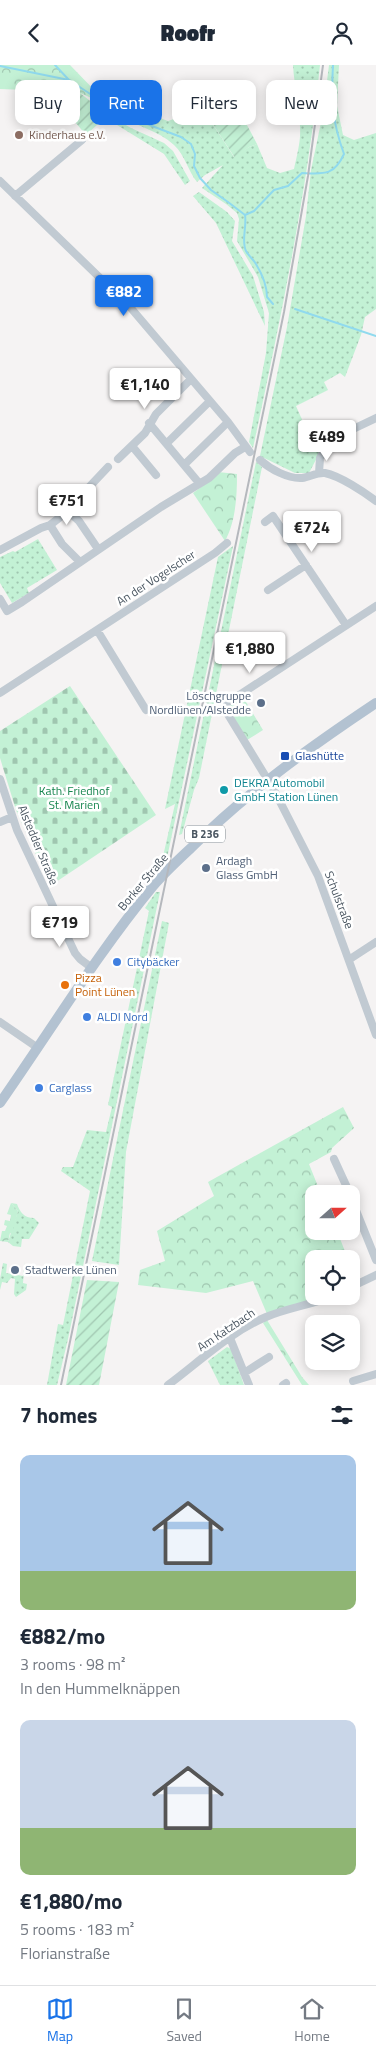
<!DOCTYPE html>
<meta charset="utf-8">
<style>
body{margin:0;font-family:"Titillium Web",sans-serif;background:#f2f2f3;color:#1f2937;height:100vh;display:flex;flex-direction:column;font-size:19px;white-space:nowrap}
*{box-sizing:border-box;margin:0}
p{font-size:16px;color:#747a83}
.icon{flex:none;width:28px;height:28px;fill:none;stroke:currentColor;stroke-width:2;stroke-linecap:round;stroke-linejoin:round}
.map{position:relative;height:1320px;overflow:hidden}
.panel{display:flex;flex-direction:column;background:#fff;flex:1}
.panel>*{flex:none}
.top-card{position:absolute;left:15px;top:15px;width:346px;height:45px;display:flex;gap:10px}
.needle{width:32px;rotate:69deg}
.tools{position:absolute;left:305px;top:1120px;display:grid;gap:10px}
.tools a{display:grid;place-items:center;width:55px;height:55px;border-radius:10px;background:#fff;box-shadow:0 2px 12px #0003;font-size:25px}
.price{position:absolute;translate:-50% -42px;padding:0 11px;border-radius:5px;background:#fff;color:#222;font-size:16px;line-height:32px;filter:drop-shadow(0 1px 2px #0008)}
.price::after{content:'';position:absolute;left:50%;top:30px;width:15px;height:11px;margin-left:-8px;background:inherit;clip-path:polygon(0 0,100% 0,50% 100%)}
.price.current{background:#1a73e8;color:#fff}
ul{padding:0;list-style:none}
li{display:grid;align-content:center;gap:10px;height:265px;padding:0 20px}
li span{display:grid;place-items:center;height:155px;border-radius:10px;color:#555}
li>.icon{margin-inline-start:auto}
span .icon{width:90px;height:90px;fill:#fffc;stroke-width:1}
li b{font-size:21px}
h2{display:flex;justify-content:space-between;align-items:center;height:60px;padding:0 20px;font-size:21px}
.pill{padding:0 18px;border-radius:10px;background:#fff;box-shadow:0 2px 12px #0003;font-size:18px;line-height:45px}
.pill.current{background:#1a73e8;color:#fff}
header{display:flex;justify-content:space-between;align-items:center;height:65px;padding:0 20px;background:#fff;font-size:22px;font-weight:800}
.tab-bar{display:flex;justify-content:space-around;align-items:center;height:70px;border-top:1px solid #e0e1e3;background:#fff;font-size:14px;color:#747a83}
.tab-bar a{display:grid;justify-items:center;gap:2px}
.tab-bar .current{color:#1a73e8}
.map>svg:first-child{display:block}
</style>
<header><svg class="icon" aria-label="back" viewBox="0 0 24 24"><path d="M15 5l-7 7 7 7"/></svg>Roofr<svg class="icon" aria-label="person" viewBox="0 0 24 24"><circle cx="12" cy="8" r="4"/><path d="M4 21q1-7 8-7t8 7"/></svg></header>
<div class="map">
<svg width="376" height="1320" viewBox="0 0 376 1320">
<defs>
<pattern id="grass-dots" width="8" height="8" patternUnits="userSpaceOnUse" patternTransform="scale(1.25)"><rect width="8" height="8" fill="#c3f1d5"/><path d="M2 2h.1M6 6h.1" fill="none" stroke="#a0c6b0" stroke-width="1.8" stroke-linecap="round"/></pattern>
<pattern id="forest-crowns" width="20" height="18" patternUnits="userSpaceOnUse" patternTransform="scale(1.25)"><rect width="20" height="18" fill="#c3f1d5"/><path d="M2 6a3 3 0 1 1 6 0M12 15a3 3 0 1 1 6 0" fill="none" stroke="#a0c6b0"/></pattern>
<pattern id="cemetery-stones" width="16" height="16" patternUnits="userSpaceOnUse" patternTransform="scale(1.25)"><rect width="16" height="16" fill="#c3f1d5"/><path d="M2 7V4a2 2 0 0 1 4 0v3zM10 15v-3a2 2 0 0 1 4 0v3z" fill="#a0c6b0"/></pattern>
<pattern id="garden-furrows" width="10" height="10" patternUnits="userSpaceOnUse" patternTransform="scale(1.25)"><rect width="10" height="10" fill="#c3f1d5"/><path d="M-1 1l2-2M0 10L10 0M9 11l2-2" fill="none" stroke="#a0c6b0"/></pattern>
</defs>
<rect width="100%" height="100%" fill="#f5f3f3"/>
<path fill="url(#grass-dots)" d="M293,0H320C307,129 280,256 253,383L249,377L266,288L269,248L258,212L237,176L239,154L237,148L226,139L202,123L223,100L205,110L197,117C188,106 185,90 174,80C158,65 133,60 114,48L117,41V32L146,48L168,56L203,44L234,92L249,82L257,79L267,103L280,108L294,104C297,90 301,76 300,62C300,41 294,21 293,0Z
M329,0H339L337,41L343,70L354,75L376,68V244L365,252L361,270L345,312L340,308L324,317L328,325L296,341L308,368L322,383L309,408H295L260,391L287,262L306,151L311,105L323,48Z
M112,52L131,63L164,78L173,86L190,116L185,120L164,89L109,55Z
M199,127L227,147L235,156L232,176L253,211L264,247L265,261L216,158L193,131Z
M256,397L262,402L199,713L194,725L182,769L179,770Z
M38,474L57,505L27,523L29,528L12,538L0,518V492L13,486L15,487Z
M233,481L167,793L161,800L175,739L165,744L218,492Z
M156,827H160L68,1274L57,1320H47L58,1259L63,1260L90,1126L61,1106L63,1102H73L87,1065L106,1067L112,1042L108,1040L149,846L145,843Z
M162,856L169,858L126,1087L119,1200L92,1196Z
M11,1138L17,1139C20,1147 24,1153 34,1153L39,1158L29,1174H22L21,1182L13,1181L8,1177L18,1146Z
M25,1196L23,1218L27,1219L26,1225L16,1232L14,1229L15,1214L11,1213L7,1218L2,1217L0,1225V1214L3,1198L7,1199L6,1208L23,1211Z
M227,1282L231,1284L244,1320H220L208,1296Z"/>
<path fill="url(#forest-crowns)" d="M0,0H70L100,31L96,35L80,28L54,54L26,25L0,24Z
M218,407L237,409C237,430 236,456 225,476L193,428L208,417Z
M243,632L263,665L247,675L228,642Z
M343,1042L354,1063L332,1083L331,1087L309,1099L321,1129H314V1166H337L348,1194H314V1231H322L267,1249L253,1216L206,1228L138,1220L140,1205L165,1196L157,1166L214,1131L208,1117Z
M11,1138L18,1146L12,1169L10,1168L8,1177L0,1176L2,1166H5L7,1161L4,1160L5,1155L10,1156L11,1150L7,1149Z
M267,1255L302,1312L309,1320H302L263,1258Z"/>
<path fill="url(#cemetery-stones)" d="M70,621L156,750L50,821L16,745L0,693V666Z"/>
<path fill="url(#garden-furrows)" d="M80,28L108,50L86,70L64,44Z
M231,30L257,79L249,82L235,93L203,44Z
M87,1215L119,1217L99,1320H66Z"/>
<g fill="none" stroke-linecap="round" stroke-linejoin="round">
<path stroke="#90daee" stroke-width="2" d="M55,0L69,15L104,38L152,61L181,72L191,79L195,89L194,101L200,113L211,125L228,137L245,150L254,146L274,125L288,121L302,108C324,109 334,111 344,89C332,56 331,35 333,0
M0,1L69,15
M245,150C247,162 241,176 246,186C248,190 253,194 256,199C262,209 267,220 267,232L273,239
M295,244L376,271"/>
<path stroke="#c1cad2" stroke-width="8" d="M0,116L130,242L228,357L250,387
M15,131L82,75
M149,358L199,418
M167,378L210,336
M132,381L156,410
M118,394L145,368L156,349L191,314
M260,395C270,404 288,414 302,413C310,412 317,407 325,408C340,411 364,427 376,436
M185,399L228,357
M319,408L320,393L330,375L376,353
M68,446L79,456L98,484
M265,457L273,451L346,560
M50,460L62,479L80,497
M0,485L41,463L50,460L68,446L75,437L108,402
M268,525L306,500
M0,534L7,546L22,537L161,442L209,413L235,388L245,382
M376,541L227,638L224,643L274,725L318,811L376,970
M97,565L146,645
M0,628L215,488L227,478
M0,714L17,765L75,888L80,894L92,903
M0,757L12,752
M350,894L376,877
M0,957L38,983
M334,1094L350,1129
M351,1133L376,1195
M351,1222L376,1210
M230,1273L249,1320
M244,1308L269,1292
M353,1316L376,1309
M168,1320C199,1297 230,1267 266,1252C287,1243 311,1240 332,1231
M283,1320L286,1318"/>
<path stroke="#b3c2d1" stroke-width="10" d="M0,1038C51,965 97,889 153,821C165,807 178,795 191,783C247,727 310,682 376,638"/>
<path stroke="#b5b8bd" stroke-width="2" d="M61,1320L284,247L308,111L323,0"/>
</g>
<circle fill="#8d6e63" stroke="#fff" stroke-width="2" cx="19" cy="70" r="5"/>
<g fill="#5c6f8a" stroke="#fff" stroke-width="2">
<circle cx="261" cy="638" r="5"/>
<circle cx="206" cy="803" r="5"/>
<circle cx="15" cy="1205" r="5"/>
</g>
<rect fill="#1a4fb4" stroke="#fff" stroke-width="2" x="280" y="686" width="10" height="10" rx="2.5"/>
<circle fill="#0f9aa8" stroke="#fff" stroke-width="2" cx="224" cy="725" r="5"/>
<g fill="#3f7fe0" stroke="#fff" stroke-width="2">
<circle cx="117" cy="897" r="5"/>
<circle cx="87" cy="952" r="5"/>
<circle cx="39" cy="1023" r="5"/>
</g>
<circle fill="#e8710a" stroke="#fff" stroke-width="2" cx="65" cy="920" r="5"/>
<g text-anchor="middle" stroke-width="5" stroke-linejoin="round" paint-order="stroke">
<rect fill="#fff" stroke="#808990" stroke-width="1" x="185" y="760.5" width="40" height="17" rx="4"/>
<g font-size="11" font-weight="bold" fill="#4a5661">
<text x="205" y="773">B 236</text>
</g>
<g font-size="12" fill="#785e54" stroke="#fff" text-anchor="start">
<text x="29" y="74">Kinderhaus e.V.</text>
</g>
<g font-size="12" fill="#4a5661" stroke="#fff">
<text transform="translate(156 513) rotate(-33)" y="4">An der Vogelscher</text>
<text transform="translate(38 780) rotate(67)" y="4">Alstedder Straße</text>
<text transform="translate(143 817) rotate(-50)" y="4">Borker Straße</text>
<text transform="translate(339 835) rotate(69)" y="4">Schulstraße</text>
<text transform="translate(226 1265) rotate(-34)" y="4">Am Katzbach</text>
</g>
<g font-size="12" fill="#4e5e75" stroke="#fff" text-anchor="start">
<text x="251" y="635" text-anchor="end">Löschgruppe<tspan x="251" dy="14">Nordlünen/Alstedde</tspan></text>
<text x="216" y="800">Ardagh<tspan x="216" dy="14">Glass GmbH</tspan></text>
<text x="25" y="1209">Stadtwerke Lünen</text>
</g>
<g font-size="12" fill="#164399" stroke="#fff" text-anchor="start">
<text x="295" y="695">Glashütte</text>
</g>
<g font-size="12" fill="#0d838f" stroke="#fff" text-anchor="start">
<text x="234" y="722">DEKRA Automobil<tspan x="234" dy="14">GmbH Station Lünen</tspan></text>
</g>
<g font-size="12" fill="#17864f" stroke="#fff">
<text x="74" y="730">Kath. Friedhof<tspan x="74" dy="14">St. Marien</tspan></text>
</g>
<g font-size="12" fill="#366cbe" stroke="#fff" text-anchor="start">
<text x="127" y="901">Citybäcker</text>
<text x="97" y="956">ALDI Nord</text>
<text x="49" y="1027">Carglass</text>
</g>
<g font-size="12" fill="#c56008" stroke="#fff" text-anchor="start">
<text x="75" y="917">Pizza<tspan x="75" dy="14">Point Lünen</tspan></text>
</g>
</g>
</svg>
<div class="tools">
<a><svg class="needle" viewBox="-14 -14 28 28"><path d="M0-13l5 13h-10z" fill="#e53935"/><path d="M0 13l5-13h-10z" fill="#747a83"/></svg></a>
<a><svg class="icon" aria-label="locate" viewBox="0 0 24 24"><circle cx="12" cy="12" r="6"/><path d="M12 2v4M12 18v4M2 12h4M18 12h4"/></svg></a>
<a><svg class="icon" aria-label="layers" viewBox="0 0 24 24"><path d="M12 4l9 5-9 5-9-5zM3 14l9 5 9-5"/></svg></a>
</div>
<b class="price current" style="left:124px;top:252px">€882</b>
<b class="price" style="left:145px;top:345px">€1,140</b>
<b class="price" style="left:327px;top:397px">€489</b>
<b class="price" style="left:67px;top:461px">€751</b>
<b class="price" style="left:312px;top:488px">€724</b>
<b class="price" style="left:250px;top:609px">€1,880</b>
<b class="price" style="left:60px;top:883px">€719</b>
<div class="top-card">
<a class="pill">Buy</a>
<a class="pill current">Rent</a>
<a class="pill">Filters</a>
<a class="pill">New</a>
</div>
</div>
<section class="panel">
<h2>7 homes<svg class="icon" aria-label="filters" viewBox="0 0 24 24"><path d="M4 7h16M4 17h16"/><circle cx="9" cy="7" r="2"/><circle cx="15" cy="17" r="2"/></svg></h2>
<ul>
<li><span style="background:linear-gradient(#a9c7e8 75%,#8fb573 0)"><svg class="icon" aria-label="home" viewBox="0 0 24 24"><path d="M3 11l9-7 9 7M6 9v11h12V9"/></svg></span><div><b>€882/mo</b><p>3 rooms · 98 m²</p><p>In den Hummelknäppen</p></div></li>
<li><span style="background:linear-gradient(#c9d6e8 70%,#8fb573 0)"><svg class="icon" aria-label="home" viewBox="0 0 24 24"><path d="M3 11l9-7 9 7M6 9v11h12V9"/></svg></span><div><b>€1,880/mo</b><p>5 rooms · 183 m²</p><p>Florianstraße</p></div></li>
</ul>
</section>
<nav class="tab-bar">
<a class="current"><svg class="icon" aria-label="map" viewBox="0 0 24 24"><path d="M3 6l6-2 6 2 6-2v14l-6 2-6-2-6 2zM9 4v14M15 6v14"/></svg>Map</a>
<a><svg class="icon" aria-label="saved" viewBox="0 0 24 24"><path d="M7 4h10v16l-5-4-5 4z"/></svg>Saved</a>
<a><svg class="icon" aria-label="home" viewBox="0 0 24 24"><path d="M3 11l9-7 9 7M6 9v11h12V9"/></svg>Home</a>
</nav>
